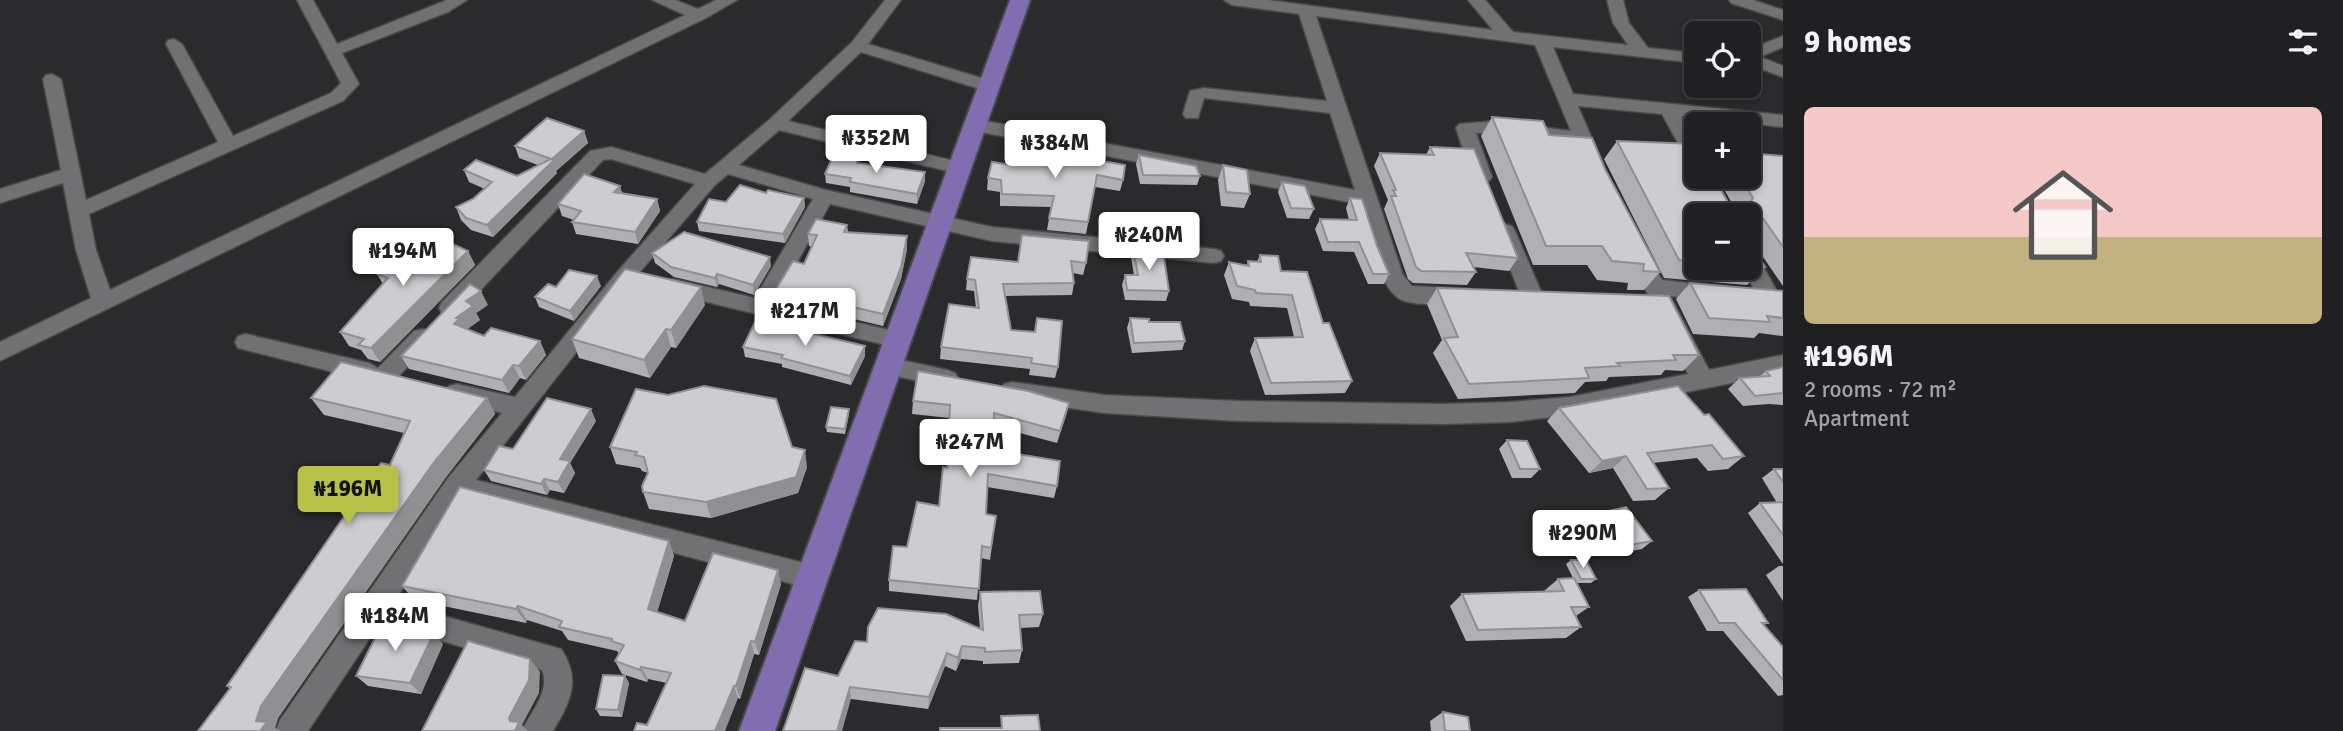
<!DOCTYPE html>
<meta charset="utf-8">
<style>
body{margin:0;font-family:Signika,sans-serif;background:#28282a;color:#f1f3f6;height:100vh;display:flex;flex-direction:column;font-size:26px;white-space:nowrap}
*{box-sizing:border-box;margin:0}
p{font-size:23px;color:#a2a3a5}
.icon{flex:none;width:38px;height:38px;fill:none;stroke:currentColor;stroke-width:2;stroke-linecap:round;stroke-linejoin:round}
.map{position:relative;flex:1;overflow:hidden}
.side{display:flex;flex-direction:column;background:#202022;width:560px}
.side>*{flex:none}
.fabs{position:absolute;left:1684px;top:21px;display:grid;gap:14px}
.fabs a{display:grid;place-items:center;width:77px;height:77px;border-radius:10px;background:#202022;box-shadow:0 4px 10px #0003,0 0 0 2px #3d3e40;font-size:35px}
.price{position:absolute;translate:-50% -60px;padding:0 16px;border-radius:7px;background:#fff;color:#222;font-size:23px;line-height:46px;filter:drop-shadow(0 2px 4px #0008)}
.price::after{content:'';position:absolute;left:50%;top:42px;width:21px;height:16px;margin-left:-10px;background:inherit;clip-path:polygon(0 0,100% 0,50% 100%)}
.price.selected{background:#b6c148;color:#111}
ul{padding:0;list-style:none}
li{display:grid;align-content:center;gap:14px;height:371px;padding:0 21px}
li+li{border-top:2px solid #3d3e40}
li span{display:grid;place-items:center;height:217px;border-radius:10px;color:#555}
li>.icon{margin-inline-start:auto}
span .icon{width:126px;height:126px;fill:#fffc;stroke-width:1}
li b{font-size:30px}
h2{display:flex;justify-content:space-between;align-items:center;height:84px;padding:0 21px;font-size:30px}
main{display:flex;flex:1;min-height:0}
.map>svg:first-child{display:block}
</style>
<main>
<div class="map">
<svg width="1783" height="731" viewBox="0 0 1783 731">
<rect width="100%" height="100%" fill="#2b2a2d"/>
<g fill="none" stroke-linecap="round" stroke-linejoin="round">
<g stroke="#49494a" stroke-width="3">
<path id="minor" d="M297,0H313L337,44L447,0H467L448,12L342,53L359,84L343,101L89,214L96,250L110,290L685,15L652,0H675L698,9L716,0H737L706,18L0,361V342L91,298L76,250L63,183L0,203V189L61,170L43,79L46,75L52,74L61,79L86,200L218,142L166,44L168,40L174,39L182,44L233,136L331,93L341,83Z
M885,0H901L868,44L995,82L998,86L995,90H983L861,52L788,121L967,164L969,168L967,172L960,174L779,130L739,165L826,190L992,227L1214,249L1221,251L1224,256L1221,261L1214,263L992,241L830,204L774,303L906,334L909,340L906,346L898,348L665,292L662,287L665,282L673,279L755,298L813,199L728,174L715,185L632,281L476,480L812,565L821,568L825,577L821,586L812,589L463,498L394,602L561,649C582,680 570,702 553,731H522C530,713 551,691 542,670L380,623L308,731H276L280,720L448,478L502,413L449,400L445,393L449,386L457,384L515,397L618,271L695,184L611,159L603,160L458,314L450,316L442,314L439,308L442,302L590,151L611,147L705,174L769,120L852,42Z
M1224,0H1268L1493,30L1468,0H1485L1513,32L1628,45L1613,23L1607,0H1623L1629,23L1648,48L1696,53V63L1553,47L1573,94L1783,115V127L1681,116L1696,142V165L1689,163L1662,114L1578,106L1603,164L1601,168H1587L1576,143L1496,133H1476L1492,177L1489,181H1475L1472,177L1456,128L1459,124L1496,121L1571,131L1535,45L1316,16L1403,275L1412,286L1470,289L1473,295L1470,301L1462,303C1444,303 1419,307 1402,300C1379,291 1366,227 1359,204L975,131L966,125L975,119L1355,190L1330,113L1204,98L1198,118H1186L1183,114L1190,91L1204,88L1327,101L1299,14L1232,5Z
M1729,0H1753L1783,10V20L1731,3Z
M1783,36V47L1760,57L1783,66V77L1748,64V50Z
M1505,224L1512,226L1515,231L1543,296L1540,302L1532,304L1524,302L1521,296L1495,231L1498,226Z
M1638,248L1645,250L1662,280L1723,287L1726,293L1723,299L1715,301L1670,296L1709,370L1783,355V373L1570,415L1510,422L1444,424L1238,421L1105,413L1012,400L1004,398L1000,391L1004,384L1012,382L1105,395L1238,401L1444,404L1510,402L1570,397L1688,374L1628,255L1631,250Z
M1748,250L1755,252L1758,257L1780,297L1777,303L1769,305L1761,303L1743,268H1748Z
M422,329L430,331L433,337L430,343L393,382L385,385L375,379L369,381L246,350L238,348L235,342L238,336L246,334L369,363L378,368L414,331Z
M888,357L947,370L955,373L959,379L955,385L947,388L880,372L877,366L880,360Z"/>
</g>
<g stroke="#49494a" stroke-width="4">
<path id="major" d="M1010,0H1030L775,731H739Z"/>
</g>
<use href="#minor" fill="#717174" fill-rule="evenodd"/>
<use href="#major" fill="#816eb1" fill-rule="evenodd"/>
</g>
<path fill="#b0afb3" d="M1492,117L1549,135L1605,169L1660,272L1644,290H1627L1628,283L1597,280L1587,265H1533L1481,136Z
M584,131L588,143L556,171L557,173L493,237L471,230L461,220L456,207L473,199L485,189L469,182L464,170L517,176L538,165L519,158L515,146Z
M1617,141L1696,215V268H1748V238L1765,267L1747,285L1664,278L1604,159Z
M1017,146L1123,180L1120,191L1095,187L1086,234L1047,230L1051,207L1000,206V192L987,190L988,178L1011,165Z
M1430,147L1518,258L1509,271L1473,267L1476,272L1467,285L1413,283L1408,279L1384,209L1388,200L1374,166L1380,153L1426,155Z
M1139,155L1200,176L1197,185L1140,184L1136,164Z
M1783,156V286L1748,235V215H1738V214L1717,177H1748Z
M858,163L925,181L917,204L850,192V187L826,183L825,174Z
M1223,165L1250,194L1244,208L1221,206L1218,180Z
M1282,182L1314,209L1309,219L1287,218L1278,192Z
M620,186L622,193L657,199L660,211L638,244L576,234L572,222L574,220L562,216L558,204Z
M766,193L804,198L805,207L785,243L699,231L697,222L726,202Z
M1350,198L1377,246L1389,274L1384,284H1368L1354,252L1323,251L1315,229L1320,219L1349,220L1346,208Z
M847,225L848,232L907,236V249L901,279L883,326L778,301L776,289L804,264L812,247L809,246L808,234Z
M1022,235L1086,263L1083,275L1073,273L1074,283L1072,295L1005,296L1011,330L1034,332L1037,318L1058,367L1055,378L1029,375L1030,369L940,359L941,347L976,308L974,291L966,290L967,279L1018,262Z
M1133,248L1169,291L1166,301L1125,300L1122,285L1125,275H1134L1131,257Z
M468,251L475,265L380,362L368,359L361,350L349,346L340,332L383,284L377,274Z
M652,253L771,266L754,295L719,284L717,287L674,277L655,263Z
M1260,255L1281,271L1323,323L1352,381L1345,393L1265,395L1250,351L1255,338L1294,337L1287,308L1250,306L1249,302L1232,299L1224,275L1229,262L1247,265L1248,261L1257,262Z
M1690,283L1783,291V336L1759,333L1754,338L1693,334L1676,299Z
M601,286L574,321L539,307L535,297L556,287Z
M1437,288L1699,355L1683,371L1665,370L1661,375L1609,377L1606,381L1585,382L1575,393L1458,399L1433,353L1442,340L1427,304Z
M488,305L476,313L480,320L467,329L484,336L540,341L546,355L526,380L520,378L509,393L409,369L401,356Z
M705,305L676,348L671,347L650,378L579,358L572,339Z
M1130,318L1149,322L1185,341L1182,350L1132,353L1127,328Z
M865,346V356L851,385L782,367V364L745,357L743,347Z
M1783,367V405L1769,404L1743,406L1728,389L1740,378L1759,377L1766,371Z
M311,398H487L495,414L446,477L278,718L275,728L280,731H198L230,689L227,686L390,465L404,433L324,415Z
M913,401L1069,403L1057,443L994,426V450L1057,486L1054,498L987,487L986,514L996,516L990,560L981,558L977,600L889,591V580L907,547L939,506L947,468L949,418L912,414Z
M1559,408L1704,415L1744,456L1728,469L1708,471L1697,458L1653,463L1669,488L1655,500L1633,501L1613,468L1589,473L1547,421Z
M849,409V414L845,434L827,432L826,427Z
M596,421L570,463L575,473L564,493L550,490L547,495L491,481L484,470L513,449Z
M1507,440L1540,469L1531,478H1512L1499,449Z
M610,447H792L807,467L798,493L711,518L649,509L643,492L648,473L642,471L640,468L616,464Z
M1774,469H1783V564L1748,513L1760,503H1777L1762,478Z
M1604,512L1652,541L1642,549L1620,553L1595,520Z
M669,541L674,556L657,612L685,621L781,584L759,655L754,654L740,699L738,698L647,725L667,683L648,679L647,682L622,674L615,661L619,654L617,651L568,640L562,631L527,620L526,623L414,600L402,586Z
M1571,560L1596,579L1591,583H1577L1589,607L1576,616L1581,627L1566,638L1466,641L1450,606L1462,594L1545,592L1544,591L1558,579L1573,578L1566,564Z
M1779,566H1783V601L1766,575Z
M1699,590L1768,623L1764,625L1783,647V695L1778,696L1723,631H1707L1688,597Z
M980,592L1043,614L1039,627L1020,628L1022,650L1019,663L983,664V661L961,659L956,671L945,666L928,709L851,699L838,676L867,642L980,628L978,606Z
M443,644L421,694L368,686L356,676Z
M625,676L629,683L622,717L600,716L596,709Z
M1443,712L1470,731H1431L1430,721Z"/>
<path fill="#908f92" d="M584,131L588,143L556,171L557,173L493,237L487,225L552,159Z
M925,172V181L917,204V194Z
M620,186L623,198L614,192Z
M804,198L805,207L785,243L783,234Z
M657,199L660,211L638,244L635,232Z
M907,236V249L901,279L883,326V314Z
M468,251L475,265L380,362L371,348Z
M770,257L771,266L754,295L753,285Z
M717,274L719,284L717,287L715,278Z
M597,276L601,286L574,321L570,311Z
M701,287L705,305L676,348L671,330Z
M481,291L488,305L476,313L480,320L465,331L454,324L466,301Z
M666,329L671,347L650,378L644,360Z
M540,341L546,355L526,380L519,366Z
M865,346V356L851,385L850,376Z
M513,365L520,378L509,393L502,380Z
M487,398L495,414L446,477L278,718L275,728L280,731H260L256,721L261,706L435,461Z
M1069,403L1066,416L1057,443L1060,431Z
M591,409L596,421L570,463L575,473L564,493L558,482L560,459Z
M805,450L807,467L798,493L711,518L706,502Z
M1626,456L1613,468L1589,473L1602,461Z
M544,479L550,490L547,495L541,484Z
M669,541L674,556L654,623L648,609Z
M778,570L781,584L759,655L755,642Z
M518,606L527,620L526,623L516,609Z
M434,633L443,644L421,694L410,683Z
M751,641L754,654L740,699L736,686Z
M962,646L961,659L956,671L958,658Z
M947,653L945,666L928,709L929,697Z
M530,659L540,672L539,693L522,725L528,731H515L509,718Z
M641,667L648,679L647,682L640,670Z
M625,676L629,683L622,717L618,710Z
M734,686L738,698L725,731H715Z
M850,687L851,699L842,731H837Z"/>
<path fill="#cdccd0" stroke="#908f92" stroke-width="2" d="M1492,117L1543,121L1549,135L1592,138L1605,169L1660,272L1643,271L1644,264L1612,261L1602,246H1546Z
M547,118L584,131L552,159L553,161L487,225L466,218L456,207L473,199L492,182L464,170L476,160L517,176L551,159L515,146Z
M1617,141L1696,144V177H1714L1735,215H1696V261L1679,260Z
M1017,146L1125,165L1123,180L1097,175L1088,222L1049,218L1054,196L1002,194L1001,180L988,178L992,162L1011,165Z
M1430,147L1474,149L1518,258L1466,253L1476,272L1421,271L1416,267L1391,196H1396L1393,190H1396L1380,153L1434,155Z
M1748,153L1783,156V247L1751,201L1753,198L1740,177H1748Z
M1139,155L1196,166L1200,176L1143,175Z
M833,156L858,160L857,163L925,172L917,194L850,182L851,178L825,174Z
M1223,165L1247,170L1250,194L1226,192Z
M584,174L620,186L614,192L657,199L635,232L572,222L581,211L558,204Z
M1282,182L1305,186L1314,209L1291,208Z
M740,185L766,193L768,190L804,198L783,234L697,222L709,199L726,202Z
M1350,198L1362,199L1377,246L1389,274H1373L1359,242H1328L1320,219L1357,220Z
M816,219L847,225L844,232L907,236L901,267L883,314L776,289L793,261L804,264L817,235L808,234Z
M684,232L770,257L753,285L717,274L715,278L671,267L652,253Z
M431,234L468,251L371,348L358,345L364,339L340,332L388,278L377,274Z
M1022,235L1089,241L1086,263L1071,261L1074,283L1003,284L1011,330L1035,332L1037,318L1062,321L1058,367L1031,363L1032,358L941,347L949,304L979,308L975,280L967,279L971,257L1018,262Z
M1748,238L1765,267L1748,266Z
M1133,248L1163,251L1169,291L1127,290L1125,275H1138Z
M1260,255L1278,256L1281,271L1307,272L1323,323H1329L1352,381L1271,383L1255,338L1303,337L1292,295L1256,293L1255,290L1237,286L1229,262L1249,266L1248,261L1261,262Z
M625,269L701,287L671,330L666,329L644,360L572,339Z
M569,270L597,276L570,311L535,297L548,284L556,287Z
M1690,283L1783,291V318L1767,316L1770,322L1709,318Z
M470,284L481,291L466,301L473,306L456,318L459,319L454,324L484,336L491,328L540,341L519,366L513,365L502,380L401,356Z
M1437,288L1669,296L1699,355H1673L1676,360L1617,363L1620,366L1585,368L1589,378L1469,384L1444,338L1458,337Z
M1130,318L1149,319V322H1180L1185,341L1134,343Z
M756,320L865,346L850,376L781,358L783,355L743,347Z
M341,362L487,398L435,461L261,706L256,721L267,722L260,731H198L231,687L227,686L381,463L390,465L410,421L311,398Z
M1783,367V393L1755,396L1740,378L1770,376L1766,371Z
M918,371L1028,391L1069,403L1060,431L994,413V450L1060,461L1057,486L988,474L986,514L996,516L991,548L982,546L979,589L889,580L893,546L907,547L917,502L939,506L943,467L947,468L950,405L913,401Z
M704,386L776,399L792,447L805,450L796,477L706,502L643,492L642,486L648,473L644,457L635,455L637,452L610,447L636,389L668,395Z
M1678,386L1704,415L1709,414L1744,456L1723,459L1712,445L1647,453L1669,488L1647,489L1626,456L1602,461L1559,408Z
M547,398L591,409L560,459L570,461L558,482L544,479L541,484L484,470L499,446L513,449Z
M831,407L849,409L845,429L826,427Z
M1507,440L1527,441L1540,469H1520Z
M1774,469H1783V482Z
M460,487L669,541L648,609L685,621L713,553L778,570L755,642L751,641L736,686H734L715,731H634L637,723L647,725L671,673L641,667L640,670L615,661L624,645L611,641L612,639L559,627L562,621L518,606L516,609L402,586Z
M1783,502V535L1760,503Z
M1626,507L1652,541L1630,545L1604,512Z
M1571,560H1586L1596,579H1581Z
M1574,578L1589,607H1571L1581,627L1478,630L1462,594L1564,591L1558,579Z
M1746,589L1768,623H1762L1783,647V680L1735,623H1719L1699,590Z
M1040,591L1043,614L1019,615L1022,650L985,652V648L962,646L958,658L947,653L929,697L850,687L837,731H783L805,668L838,676L855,641L867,642L868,627L878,608L946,614L983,630L980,592Z
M384,620L434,633L410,683L356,676Z
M468,641L530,659L529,680L509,718L510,721L519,722L515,731H422Z
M603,675L625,676L618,710L596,709Z
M1443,712L1468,717L1470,731H1445Z
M1038,715L1040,731H940V728H1002L1001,716Z"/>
</svg>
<div class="fabs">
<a><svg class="icon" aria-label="locate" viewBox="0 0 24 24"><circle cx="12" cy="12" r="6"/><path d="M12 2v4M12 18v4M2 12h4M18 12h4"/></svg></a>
<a>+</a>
<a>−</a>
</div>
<b class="price" style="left:876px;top:175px">₦352M</b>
<b class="price" style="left:1055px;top:180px">₦384M</b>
<b class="price" style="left:1149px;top:272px">₦240M</b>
<b class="price" style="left:403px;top:288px">₦194M</b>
<b class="price" style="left:805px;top:348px">₦217M</b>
<b class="price" style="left:970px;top:479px">₦247M</b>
<b class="price selected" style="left:348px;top:526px">₦196M</b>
<b class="price" style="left:1583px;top:570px">₦290M</b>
<b class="price" style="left:395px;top:653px">₦184M</b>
</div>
<section class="side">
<h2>9 homes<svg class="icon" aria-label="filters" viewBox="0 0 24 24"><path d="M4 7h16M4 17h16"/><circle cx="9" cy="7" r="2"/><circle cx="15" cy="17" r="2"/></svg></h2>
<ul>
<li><span style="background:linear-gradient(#f6c9c9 60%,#c2b280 0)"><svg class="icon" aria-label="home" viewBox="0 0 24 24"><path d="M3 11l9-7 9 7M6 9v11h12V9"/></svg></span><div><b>₦196M</b><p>2 rooms · 72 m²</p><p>Apartment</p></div></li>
</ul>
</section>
</main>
